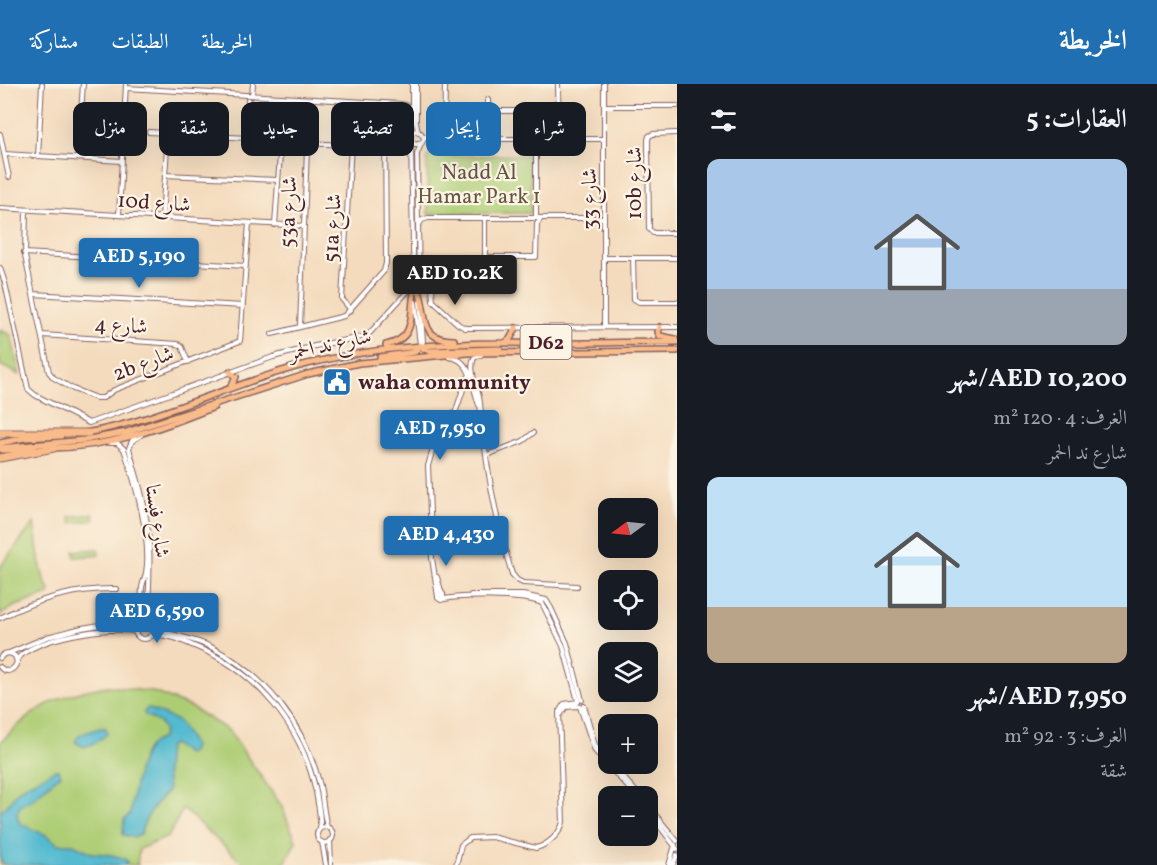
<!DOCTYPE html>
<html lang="ar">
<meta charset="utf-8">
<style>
body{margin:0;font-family:Vollkorn,Amiri,serif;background:#20242c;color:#f1f3f6;direction:rtl;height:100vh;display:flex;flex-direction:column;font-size:22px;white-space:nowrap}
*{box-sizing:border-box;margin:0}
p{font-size:20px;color:#9ea1a6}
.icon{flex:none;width:33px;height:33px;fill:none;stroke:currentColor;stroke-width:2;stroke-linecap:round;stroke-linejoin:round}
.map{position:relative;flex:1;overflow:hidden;direction:ltr}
.drawer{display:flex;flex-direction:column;background:#171b24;width:480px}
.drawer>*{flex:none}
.banner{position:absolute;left:18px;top:18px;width:568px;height:54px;direction:rtl;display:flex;gap:12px}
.needle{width:39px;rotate:255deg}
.tools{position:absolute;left:598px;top:414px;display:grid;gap:12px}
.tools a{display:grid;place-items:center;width:60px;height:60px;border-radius:12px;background:#171b24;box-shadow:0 6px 24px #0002;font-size:30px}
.price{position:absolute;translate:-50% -51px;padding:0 14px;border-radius:6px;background:#1f6fb2;color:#fff;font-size:20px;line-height:39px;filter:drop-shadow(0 2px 3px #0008)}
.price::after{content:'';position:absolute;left:50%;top:36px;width:18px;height:14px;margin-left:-9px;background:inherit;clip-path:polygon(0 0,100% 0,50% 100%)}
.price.active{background:#222;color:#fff}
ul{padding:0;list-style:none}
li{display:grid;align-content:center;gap:12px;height:318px;padding:0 30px}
li span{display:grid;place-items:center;height:186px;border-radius:12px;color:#555}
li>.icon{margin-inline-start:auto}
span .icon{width:108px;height:108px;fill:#fffc;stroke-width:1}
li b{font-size:26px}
h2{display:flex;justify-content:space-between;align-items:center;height:72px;padding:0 30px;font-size:26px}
.pill{padding:0 21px;border-radius:12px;background:#171b24;box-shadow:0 6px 24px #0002;font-size:21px;line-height:54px}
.pill.active{background:#1f6fb2;color:#fff}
header{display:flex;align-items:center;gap:36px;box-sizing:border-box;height:84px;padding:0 30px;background:#1f6fb2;color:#fff}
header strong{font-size:28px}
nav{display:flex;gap:33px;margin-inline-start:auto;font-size:21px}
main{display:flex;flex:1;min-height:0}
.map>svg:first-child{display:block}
</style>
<header>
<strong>الخريطة</strong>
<nav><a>الخريطة</a><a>الطبقات</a><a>مشاركة</a></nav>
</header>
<main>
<section class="drawer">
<h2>العقارات: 5<svg class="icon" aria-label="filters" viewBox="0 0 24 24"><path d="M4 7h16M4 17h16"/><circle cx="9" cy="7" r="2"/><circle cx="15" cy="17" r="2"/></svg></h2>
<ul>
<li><span style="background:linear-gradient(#a9c7e8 70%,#9aa5b1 0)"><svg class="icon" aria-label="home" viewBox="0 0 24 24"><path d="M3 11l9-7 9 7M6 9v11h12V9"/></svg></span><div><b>AED 10,200/شهر</b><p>الغرف: 4 · 120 m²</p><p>شارع ند الحمر</p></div></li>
<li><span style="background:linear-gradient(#bfe0f5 70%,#b9a48a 0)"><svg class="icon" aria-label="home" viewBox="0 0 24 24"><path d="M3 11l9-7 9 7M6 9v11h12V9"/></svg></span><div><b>AED 7,950/شهر</b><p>الغرف: 3 · 92 m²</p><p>شقة</p></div></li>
</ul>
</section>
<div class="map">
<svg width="677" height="781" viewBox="0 0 677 781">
<rect width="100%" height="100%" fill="#fcf5e5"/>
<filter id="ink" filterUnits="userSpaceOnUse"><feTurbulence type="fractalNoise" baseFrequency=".0167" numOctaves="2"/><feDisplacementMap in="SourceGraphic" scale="12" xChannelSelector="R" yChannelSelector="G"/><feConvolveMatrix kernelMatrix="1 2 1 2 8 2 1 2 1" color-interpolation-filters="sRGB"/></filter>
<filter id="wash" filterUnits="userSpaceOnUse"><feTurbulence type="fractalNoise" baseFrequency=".008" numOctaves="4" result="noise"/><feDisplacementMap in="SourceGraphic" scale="24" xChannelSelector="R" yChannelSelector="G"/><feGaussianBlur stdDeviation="1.35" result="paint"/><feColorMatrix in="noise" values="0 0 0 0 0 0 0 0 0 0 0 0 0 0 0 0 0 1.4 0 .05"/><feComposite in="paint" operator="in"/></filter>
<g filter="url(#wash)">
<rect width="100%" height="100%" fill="#f4dbbd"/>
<path fill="#adcd74" stroke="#7c7650" stroke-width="1.5" d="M531,71V129L428,130L427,72Z
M0,246L11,251L20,291L0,281Z
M93,430L94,436L71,439L70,433Z
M34,439C37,455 39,494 50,506L49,510L13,523L0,531V483Z
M98,465L99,471L75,473L74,467Z
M108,602L153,608L191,623L229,647L281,721L296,757L285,779L280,781H245L183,725L168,753L139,765L137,780L139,781H0V659C34,623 59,610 108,602Z"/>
<path fill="#52bad0" stroke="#4e6c7e" stroke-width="1.5" d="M148,624L178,637L194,662L192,668L187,670L172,660L168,663L166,688L168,707C159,714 141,739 141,751L134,753L123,751L124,736L130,730C133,712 138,668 154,658C157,656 160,655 162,654L164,646L160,639L145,631L144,628Z
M100,644H106L107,650L95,659L84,663L75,658L79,651Z
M54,686H59L61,691C48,699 45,705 34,714C29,718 21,719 18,726C16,732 18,736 21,740L46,751L58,760H73L92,769L111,771L123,774L128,778L124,781H7L0,776V726C10,722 10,716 16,709C27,697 42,695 54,686Z"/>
</g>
<g filter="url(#ink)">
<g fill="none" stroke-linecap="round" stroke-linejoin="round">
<g stroke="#86615e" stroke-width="6">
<path id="minor" d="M416,0V37L418,48
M558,0L559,54
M604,0V243
M126,4L401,20L408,22L412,28
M252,11L253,0
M488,16V27
M248,22V11
M604,22H677
M444,27H558
M149,48L281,56
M411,49L416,47L421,49L424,54L422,59L415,61L410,56L412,45V0
M677,49L653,50L649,52L648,56L649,145L653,149H677
M0,50L9,93
M424,52L438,55H604
M444,54L445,0
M536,54V134
M306,59L385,63
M411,59L414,211
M4,70L122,77
M38,72L42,0
M78,74L83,0
M165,91L278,96
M0,124L303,142
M26,126L25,172L49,288L54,294L73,305L96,314H103L114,306L240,257L249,139
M119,131L126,0
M162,134L168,50
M485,134V195
M275,141L281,56L279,13
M419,141L422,136L428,134H604
M24,169L246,182
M485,173H536L537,140L541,134
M605,174H677
M633,174L634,215L639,218H677
M0,184L5,199L28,305L35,311L89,339L273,273L315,262L367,252L407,208L409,191L413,184
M432,204L433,217L458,240L465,244L677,243
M419,208L417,70L421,60
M33,210L243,222
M415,218L420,261
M420,218L423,257L421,261
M351,226L342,215L351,61
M300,242L309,15
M272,250L344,232L384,187L386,179L385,43
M42,251L178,260L182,263L188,278
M481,271L474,274C468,287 479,305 480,319C485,377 495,435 512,490L517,496L523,499L577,502
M449,273C472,275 472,302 479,321
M141,351L132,357L129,364C134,385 142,406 145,428C152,462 149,496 148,530L150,539
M487,371L523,357L533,349
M437,493L442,510
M471,511H523L546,516L551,524L567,559L582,616
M438,513L432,474L428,382L432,368L450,344L467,294L473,290
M443,515V510L439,511L438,514L441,516C457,511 526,511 542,519L563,562L578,617
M0,534C37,515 75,504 117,505
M135 546a9 9 0 1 1 18 0a9 9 0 1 1-18 0Z
M111,541L137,540
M152,543C172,552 194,554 213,564C266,592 304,641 319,698C323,713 323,728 327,743
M82,544L130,536C143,529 141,516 142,503C143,498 145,494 146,489C152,456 135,397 124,365L117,359H111
M150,552C165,549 181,556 194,562C257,587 302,642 316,708C318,720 321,732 320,744
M9,569L47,553L82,544
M0,574C4,568 10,568 15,572L17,578C14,587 6,590 0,583
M17,576C29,555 113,540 136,548
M584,622L595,661L609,678
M580,623L595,667L636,712
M560,631L566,623L578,622
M611,680L640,712
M648,722L677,757
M648,727L677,765
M317 751a8 8 0 1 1 16 0a8 8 0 1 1-16 0Z
M330,756L331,781
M322,758L326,781
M456,781L461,761L470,754L492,753L536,764C548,761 560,750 563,738L559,628L564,620L578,618
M669,781L675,761
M673,781L677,771"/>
</g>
<g stroke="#86615e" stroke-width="8">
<path id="major" d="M419,207C428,231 418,256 454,256
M660,243L658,248L660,252L675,255
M530,244L541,252L553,255
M505,259L510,255L516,244
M386,261C416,255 410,232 414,208
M380,273L415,268L420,261L424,265L429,267L500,265
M230,288L236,293L231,302
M85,349C166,335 239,295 320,277C381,263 442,259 504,259C562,260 619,258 677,258
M0,359L25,354L61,352
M0,364L84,356L127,348L308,290L359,279L467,269L677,267
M53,364C110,363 162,344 214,323
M2,366L35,365"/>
</g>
<g stroke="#86615e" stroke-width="9">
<path id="highway" d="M0,349H88
M0,374L54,364"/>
</g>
<use href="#minor" stroke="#fff" stroke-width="4"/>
<use href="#major" stroke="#fabb8b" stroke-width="5"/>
<use href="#highway" stroke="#fabb8b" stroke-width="7"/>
</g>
</g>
<defs>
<g id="civic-square" transform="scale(1.5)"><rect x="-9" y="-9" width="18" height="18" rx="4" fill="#1f6fb2" stroke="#fcf5e5"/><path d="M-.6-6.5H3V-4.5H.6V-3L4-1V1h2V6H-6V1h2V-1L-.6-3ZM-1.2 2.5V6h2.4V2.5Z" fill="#fff"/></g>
</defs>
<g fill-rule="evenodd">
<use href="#civic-square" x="337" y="298"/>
</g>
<g text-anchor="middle" stroke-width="4.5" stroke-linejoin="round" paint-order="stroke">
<rect fill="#fcf5e5" stroke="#7f5f63" stroke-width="1.5" x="520.5" y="241" width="51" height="34" rx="4.5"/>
<g font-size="20" font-weight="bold" fill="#4a1f2b">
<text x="546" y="265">D62</text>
</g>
<g font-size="21" fill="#685341" stroke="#fcf5e5">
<text x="479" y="95">Nadd Al<tspan x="479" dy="24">Hamar Park 1</tspan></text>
</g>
<g font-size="21" fill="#4a1f2b" stroke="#fcf5e5">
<text transform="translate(634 99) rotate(-90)" y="7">10b شارع</text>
<text transform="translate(589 115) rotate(-90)" y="7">شارع 33</text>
<text transform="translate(154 118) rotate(4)" y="7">10d شارع</text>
<text transform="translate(288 128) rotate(-88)" y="7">53a شارع</text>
<text transform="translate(332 144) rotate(-87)" y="7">51a شارع</text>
<text transform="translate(121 241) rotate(3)" y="7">شارع 4</text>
<text transform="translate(330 260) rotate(-12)" y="7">شارع ند الحمر</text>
<text transform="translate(143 279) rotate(-21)" y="7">2b شارع</text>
<text transform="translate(158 437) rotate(82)" y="7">شارع فيستا</text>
</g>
<g font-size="21" font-weight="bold" fill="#4a1f2b" stroke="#fcf5e5" text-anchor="start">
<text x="358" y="305">waha community</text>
</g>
</g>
</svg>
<div class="tools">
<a><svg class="needle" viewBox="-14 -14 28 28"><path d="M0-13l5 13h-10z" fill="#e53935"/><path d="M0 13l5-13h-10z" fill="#9ea1a6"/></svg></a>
<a><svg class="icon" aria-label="locate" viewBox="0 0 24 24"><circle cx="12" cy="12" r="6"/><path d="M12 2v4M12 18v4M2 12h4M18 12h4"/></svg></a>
<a><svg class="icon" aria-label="layers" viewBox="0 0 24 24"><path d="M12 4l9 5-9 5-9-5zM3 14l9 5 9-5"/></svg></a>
<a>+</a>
<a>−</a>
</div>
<b class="price" style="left:139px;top:205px">AED 5,190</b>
<b class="price active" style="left:455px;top:222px">AED 10.2K</b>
<b class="price" style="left:440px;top:377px">AED 7,950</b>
<b class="price" style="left:446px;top:483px">AED 4,430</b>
<b class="price" style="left:157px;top:560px">AED 6,590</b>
<div class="banner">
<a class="pill">شراء</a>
<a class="pill active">إيجار</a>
<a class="pill">تصفية</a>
<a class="pill">جديد</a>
<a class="pill">شقة</a>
<a class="pill">منزل</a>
</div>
</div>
</main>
